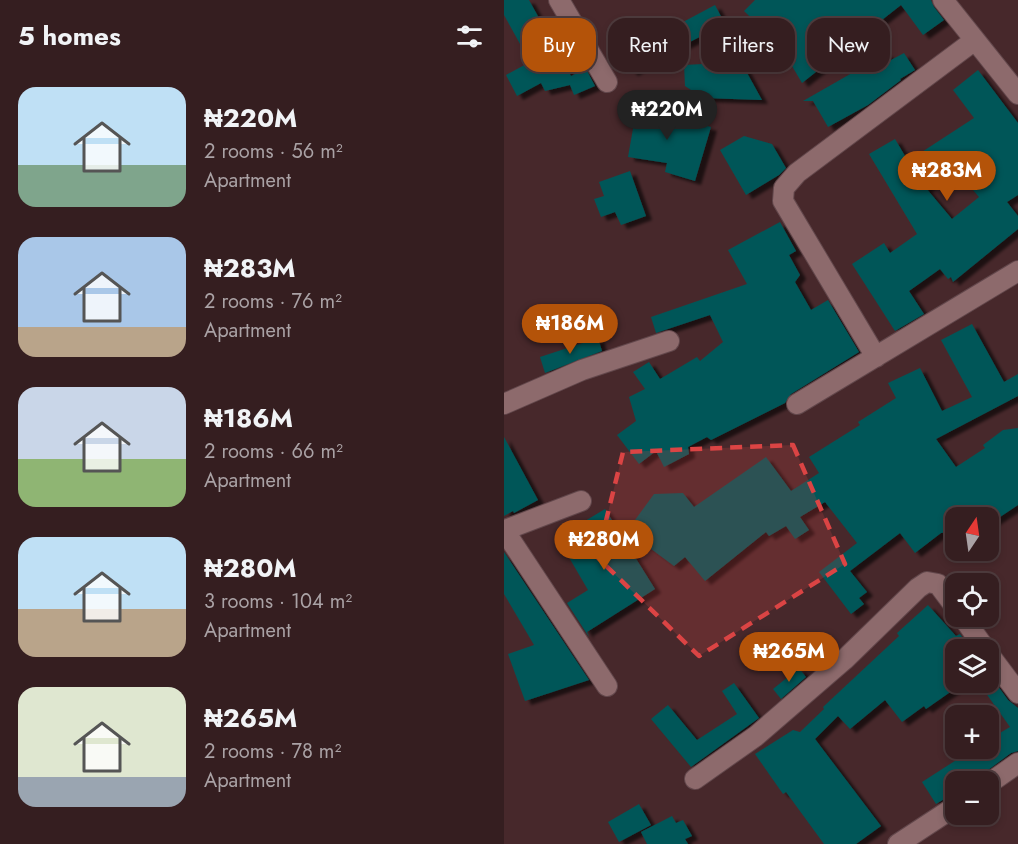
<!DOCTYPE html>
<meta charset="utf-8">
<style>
body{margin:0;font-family:Jost,sans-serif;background:#402b2d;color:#f1f3f6;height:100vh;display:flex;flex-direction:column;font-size:22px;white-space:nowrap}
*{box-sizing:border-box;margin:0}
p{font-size:20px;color:#aaa2a5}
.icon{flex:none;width:33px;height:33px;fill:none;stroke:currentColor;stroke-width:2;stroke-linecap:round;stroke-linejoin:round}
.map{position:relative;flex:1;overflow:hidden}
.drawer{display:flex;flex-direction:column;background:#351e20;width:504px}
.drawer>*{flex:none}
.hud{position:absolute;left:18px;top:18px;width:405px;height:54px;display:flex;gap:12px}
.needle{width:39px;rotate:13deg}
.controls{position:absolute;left:441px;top:507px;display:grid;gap:12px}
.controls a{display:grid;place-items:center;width:54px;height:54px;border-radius:12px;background:#351e20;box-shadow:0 3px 9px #0003,0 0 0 2px #4f3c3e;font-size:30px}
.price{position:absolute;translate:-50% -51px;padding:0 14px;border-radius:21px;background:#b45309;color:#fff;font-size:20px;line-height:39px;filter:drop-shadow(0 2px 3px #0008)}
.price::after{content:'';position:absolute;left:50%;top:36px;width:18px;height:14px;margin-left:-9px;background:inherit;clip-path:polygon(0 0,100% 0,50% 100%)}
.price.on{background:#222;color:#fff}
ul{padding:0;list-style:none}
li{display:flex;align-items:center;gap:18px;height:150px;padding:0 18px}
li span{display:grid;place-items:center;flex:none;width:168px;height:120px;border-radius:18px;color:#555}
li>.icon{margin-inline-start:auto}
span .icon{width:72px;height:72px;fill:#fffc;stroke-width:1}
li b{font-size:26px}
h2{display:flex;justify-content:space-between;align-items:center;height:72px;padding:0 18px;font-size:26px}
.pill{padding:0 21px;border-radius:18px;background:#351e20;box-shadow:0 3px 9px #0003,0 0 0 2px #4f3c3e;font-size:21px;line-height:54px}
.pill.on{background:#b45309;color:#fff}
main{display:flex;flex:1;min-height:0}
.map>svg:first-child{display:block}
</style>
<main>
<section class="drawer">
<h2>5 homes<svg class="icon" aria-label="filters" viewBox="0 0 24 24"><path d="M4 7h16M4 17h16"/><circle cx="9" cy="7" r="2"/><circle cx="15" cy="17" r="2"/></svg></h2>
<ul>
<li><span style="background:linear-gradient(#bfe0f5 65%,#7fa58c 0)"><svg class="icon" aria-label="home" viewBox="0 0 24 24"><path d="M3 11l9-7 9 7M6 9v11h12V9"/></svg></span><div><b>₦220M</b><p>2 rooms · 56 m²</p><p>Apartment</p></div></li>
<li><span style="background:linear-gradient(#a9c7e8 75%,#b9a48a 0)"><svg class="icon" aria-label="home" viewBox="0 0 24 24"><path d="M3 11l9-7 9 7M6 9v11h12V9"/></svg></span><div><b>₦283M</b><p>2 rooms · 76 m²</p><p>Apartment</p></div></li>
<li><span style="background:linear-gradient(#c9d6e8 60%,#8fb573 0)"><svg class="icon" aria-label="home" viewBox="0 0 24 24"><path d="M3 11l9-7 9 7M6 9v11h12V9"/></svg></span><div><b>₦186M</b><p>2 rooms · 66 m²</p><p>Apartment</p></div></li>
<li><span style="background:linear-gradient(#bfe0f5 60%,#b9a48a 0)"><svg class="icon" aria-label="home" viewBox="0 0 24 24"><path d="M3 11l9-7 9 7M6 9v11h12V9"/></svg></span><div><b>₦280M</b><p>3 rooms · 104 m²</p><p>Apartment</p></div></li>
<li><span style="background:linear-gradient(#dfe7d0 75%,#9aa5b1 0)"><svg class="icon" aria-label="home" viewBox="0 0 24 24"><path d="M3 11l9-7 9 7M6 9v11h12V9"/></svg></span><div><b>₦265M</b><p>2 rooms · 78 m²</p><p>Apartment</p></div></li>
</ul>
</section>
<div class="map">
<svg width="514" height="844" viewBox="0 0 514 844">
<defs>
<filter id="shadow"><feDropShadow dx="6" dy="4" stdDeviation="1.5" flood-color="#0009"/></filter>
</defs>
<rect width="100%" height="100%" fill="#47282b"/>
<path fill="#065658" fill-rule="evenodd" filter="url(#shadow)" d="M0,0H25L67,76L82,69L91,86L70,95L66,85L41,91L37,83L13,96L2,75L26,62L0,15Z
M251,0H427L430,7L440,20L419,35L397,5L298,83L288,66L292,61L240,11Z
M211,5L221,24L178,46V42L128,72L117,55L146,37L147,39Z
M383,53L387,60L400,53L411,70L396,79L397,80L364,105L324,127L309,101H299Z
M237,62L258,100L199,98L181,86L180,65Z
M474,70L514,123V195L503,202L514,216V229L449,282L447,277L444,279L436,269L405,291L420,314L391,331L348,264L380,243L386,253L413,234L365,154L391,139L404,161L470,118L449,90ZM451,169L475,197L448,219L422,188Z
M122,103L133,105L163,127L153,111L207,127L191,181L161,172L163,163L124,157L130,123L117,120Z
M240,136L268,144L282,168L275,175L242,195L216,150Z
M126,171L142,216L117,225L111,212L97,217L90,199L100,196L95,182Z
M276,222L292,251L285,255L296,275L291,282L307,310L324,300L355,352L287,394L281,403L207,440L203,437L184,447L185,454L160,467L152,451L135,464L113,435L132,421L125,397L141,389L129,372L145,362L156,379L193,357L196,361L219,342L206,315L152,333L147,317L243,284L224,250Z
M468,324L500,382L514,374V396L432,439L452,467L481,448L479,445L499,430L514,428V505L484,525V518H452V531L437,533L411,553L396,533L346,571L363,592L355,598L360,604L347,614L315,572L353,543L321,502L296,517L305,530L291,539L282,526L265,536L262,532L201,581L181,557L170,566L123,531L150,494L179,493L190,507L262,457L287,491L315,473L305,457L356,425L354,422L392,398L384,383L416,368L438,411L468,397L437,340Z
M94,338L98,351L41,373L36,357Z
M0,437L34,500L10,513L9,511L0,516Z
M101,509L151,589L83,632L85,637L63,603L84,590L63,554L71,549L61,533Z
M0,552L85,680L21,701L4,654L30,645L0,594Z
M424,605L452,636L456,634L465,646L460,650H452V688L422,709L420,706L398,722L381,700L346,729L334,716L311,739L377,826L352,844H320L282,792L279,794L251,754L289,730L296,732L320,709L319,707L395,636L393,633Z
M295,668L302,677L277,699L269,689Z
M474,682H491L504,700L514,708V751L507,753L468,782H452V792L432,804L418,782L471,748H484V740L506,727Z
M230,683L255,718L187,767L147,719L164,705L193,740L233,714L218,691Z
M135,804L147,825L115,842L104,822Z
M168,816L172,823L179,820L188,836L181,839L184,844H143L137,832Z"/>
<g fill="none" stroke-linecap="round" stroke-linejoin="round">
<g stroke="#62474b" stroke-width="22">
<path id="minor" d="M55,0L103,82
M439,0L514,94
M372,357L279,201L280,188L293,173L471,40
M0,404L78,370L165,341
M293,404L514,271
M0,530L103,686
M1,530L77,501
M458,616L482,650
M484,653L514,693
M191,779L252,736L340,660L414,588L423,582L434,584L452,608
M484,784L514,763
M394,844L452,806"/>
</g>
<use href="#minor" stroke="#8d6a6c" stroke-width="20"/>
</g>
<path fill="#db4444" fill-opacity="0.2" stroke="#db4444" stroke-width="4.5" stroke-dasharray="12 8" stroke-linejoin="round" d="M289,445L341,564L195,656L93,557L119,452Z"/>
</svg>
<div class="controls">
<a><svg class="needle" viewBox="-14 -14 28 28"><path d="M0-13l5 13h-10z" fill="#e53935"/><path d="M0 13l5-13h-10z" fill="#aaa2a5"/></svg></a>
<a><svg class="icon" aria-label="locate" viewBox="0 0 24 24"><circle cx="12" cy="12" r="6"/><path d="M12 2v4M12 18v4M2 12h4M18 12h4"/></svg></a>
<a><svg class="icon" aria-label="layers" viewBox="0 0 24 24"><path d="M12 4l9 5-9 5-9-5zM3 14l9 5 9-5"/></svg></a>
<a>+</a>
<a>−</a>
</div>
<b class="price on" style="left:163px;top:141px">₦220M</b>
<b class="price" style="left:443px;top:202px">₦283M</b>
<b class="price" style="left:66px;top:355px">₦186M</b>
<b class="price" style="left:100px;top:571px">₦280M</b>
<b class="price" style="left:285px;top:683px">₦265M</b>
<div class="hud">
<a class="pill on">Buy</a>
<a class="pill">Rent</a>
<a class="pill">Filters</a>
<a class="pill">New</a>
</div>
</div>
</main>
